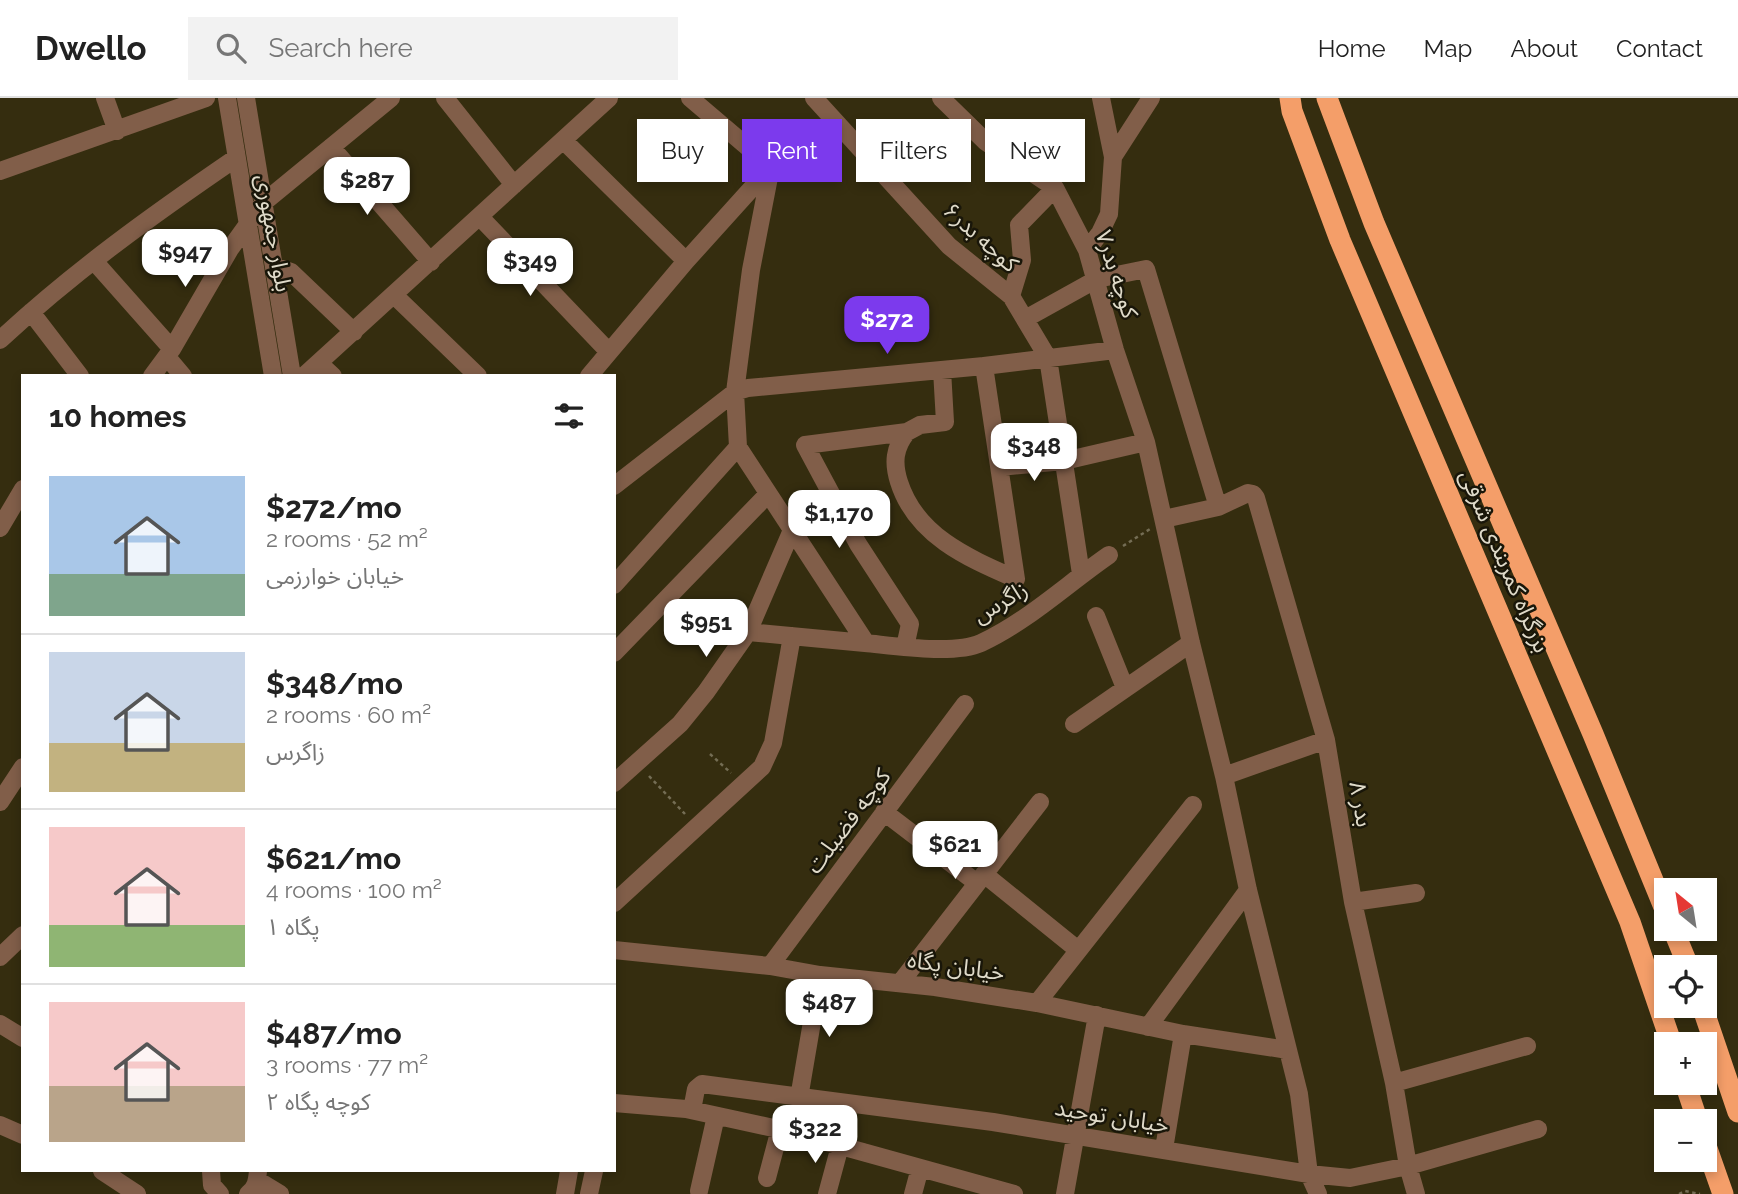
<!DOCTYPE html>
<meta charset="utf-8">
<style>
body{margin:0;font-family:Raleway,"Noto Sans Arabic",sans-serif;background:#f2f2f2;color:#222;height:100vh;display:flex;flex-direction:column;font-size:26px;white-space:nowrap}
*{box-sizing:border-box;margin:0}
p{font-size:23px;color:#767676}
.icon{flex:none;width:38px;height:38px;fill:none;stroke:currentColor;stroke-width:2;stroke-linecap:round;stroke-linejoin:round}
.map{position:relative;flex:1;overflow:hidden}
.details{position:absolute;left:21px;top:276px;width:595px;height:798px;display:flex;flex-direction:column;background:#fff;border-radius:0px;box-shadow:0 4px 10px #0003}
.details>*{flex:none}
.hud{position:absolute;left:637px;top:21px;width:665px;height:63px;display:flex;gap:14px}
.needle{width:46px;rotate:330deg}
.fabs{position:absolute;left:1654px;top:780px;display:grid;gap:14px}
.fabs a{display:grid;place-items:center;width:63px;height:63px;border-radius:0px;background:#fff;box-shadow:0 4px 10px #0003;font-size:35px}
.price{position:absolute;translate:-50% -60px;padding:0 16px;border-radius:14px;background:#fff;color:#222;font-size:23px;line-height:46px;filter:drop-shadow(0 2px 4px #0008)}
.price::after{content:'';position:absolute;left:50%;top:42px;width:21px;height:16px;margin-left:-10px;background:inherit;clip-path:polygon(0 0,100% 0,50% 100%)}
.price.on{background:#7c3aed;color:#fff}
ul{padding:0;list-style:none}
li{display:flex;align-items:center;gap:21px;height:175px;padding:0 28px}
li+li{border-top:2px solid #e0e0e0}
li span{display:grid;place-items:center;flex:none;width:196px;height:140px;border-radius:0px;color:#555}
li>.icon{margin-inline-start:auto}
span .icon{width:84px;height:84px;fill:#fffc;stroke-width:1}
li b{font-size:30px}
h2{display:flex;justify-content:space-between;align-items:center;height:84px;padding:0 28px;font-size:30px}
.chip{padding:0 24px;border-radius:0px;background:#fff;box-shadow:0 4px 10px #0003;font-size:24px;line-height:63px}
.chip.on{background:#7c3aed;color:#fff}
header{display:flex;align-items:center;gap:42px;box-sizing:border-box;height:98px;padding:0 35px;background:#fff;border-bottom:2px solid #e0e0e0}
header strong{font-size:33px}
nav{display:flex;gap:38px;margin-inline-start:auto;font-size:24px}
.search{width:490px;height:63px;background:#f2f2f2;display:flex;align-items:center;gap:18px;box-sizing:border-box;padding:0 24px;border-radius:0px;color:#767676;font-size:26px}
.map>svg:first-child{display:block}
</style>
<header>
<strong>Dwello</strong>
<div class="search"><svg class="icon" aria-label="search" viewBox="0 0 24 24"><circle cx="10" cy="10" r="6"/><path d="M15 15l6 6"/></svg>Search here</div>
<nav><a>Home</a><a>Map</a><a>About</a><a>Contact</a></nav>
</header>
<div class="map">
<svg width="1738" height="1096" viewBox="0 0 1738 1096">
<rect width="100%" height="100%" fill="#352d0f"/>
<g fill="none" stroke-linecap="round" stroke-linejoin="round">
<path stroke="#746d54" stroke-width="2.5" stroke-dasharray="3.5 3.5" stroke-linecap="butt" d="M1123,448L1150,431
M710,656L731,675
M649,678L685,716
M1679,1096L1685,1093L1700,1096"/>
<path stroke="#815e49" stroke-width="18" d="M105,0L117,33
M227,0L273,278
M246,0L292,278
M445,0L514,87
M690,0L771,69
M814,0L949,148L1011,198L1048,260L1081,476
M941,0L986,44L1055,90L1087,152L1115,252L1146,344L1191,545L1224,678L1248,792L1299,996L1309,1076L1318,1096
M563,42L686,163
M331,49L431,164
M1113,59L1151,0
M771,69L751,172L735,294L738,349L866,545
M0,73L206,0
M480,119L609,254
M1087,152L1100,135L1109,116L1113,59L1101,0
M94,163L172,251
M274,168L291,174L354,234
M394,197L478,278
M1011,198L1022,162L1019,127L1055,90
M31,214L80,278
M1025,221L1097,181L1146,171L1218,409
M0,242C73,174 154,116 236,60
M167,259L183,278
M319,265L333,278
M984,268L1016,481
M152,278L172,251L230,151L263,105L391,0
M304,278L609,0
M589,278L686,163L770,70
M907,334C894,350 893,365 899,384C916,438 968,460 1016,481
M1000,369L1064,363L1146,344
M614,388L735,294L748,290L984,268L1115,252
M1164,421L1218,409L1248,395L1253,396L1256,400L1326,642L1353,804L1394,985L1408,1068L1416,1096
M0,430L23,391
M614,487L738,349
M1096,518L1125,590
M748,534C787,538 826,541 865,545C896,548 954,557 981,545C1028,523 1067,486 1109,457
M905,549L910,526L858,446L805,347L907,334L920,327L945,324L942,272
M614,555L768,396
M1074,626L1191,545
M1224,678L1326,642
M614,685L680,626L706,594L748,534L792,432
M0,704L23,669
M884,714L977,785
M984,776L1078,852
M1353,804L1416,795
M614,805L762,669L773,645L792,538
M614,852L770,868L820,877L935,889L1037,905L1183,936L1288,952
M0,859L23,837
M770,868L965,606
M900,885L1040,704
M1037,905L1193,707
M0,926L23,940
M1148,929L1248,792
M1394,985L1527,948
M799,1000L820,877
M614,1005L686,1011L787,1033L1014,1096
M692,1012L696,991L702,986L993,1024L1309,1076L1350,1080L1408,1068L1538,1031
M0,1027L23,1037
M1164,1051L1183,936
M102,1073L137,1096
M211,1073L212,1087L220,1096
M767,1080L780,1031
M257,1082L280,1096
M699,1093L716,1018
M248,1096C256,1090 257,1083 258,1073
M565,1096L569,1073
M589,1096L594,1073
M827,1096L840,1048
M913,1096L920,1070
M1065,1096L1097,917"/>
<path stroke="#f49e69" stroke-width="21" d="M1290,0L1292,13L1340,142L1630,824L1672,947
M1327,0L1374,125L1593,636L1666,814
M1673,831L1689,870
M1702,908L1738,1014
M1685,985L1698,1024
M1704,1042L1723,1096"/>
</g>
<g text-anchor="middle" stroke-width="5" stroke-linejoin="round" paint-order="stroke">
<g font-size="23" fill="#dfdac9" stroke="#191609">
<text transform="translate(274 135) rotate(80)" y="8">بلوار جمهوری</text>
<text transform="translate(981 139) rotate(42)" y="8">کوچه بدر۶</text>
<text transform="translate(1117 176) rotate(72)" y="8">کوچه بدر۷</text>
<text transform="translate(1505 463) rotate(67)" y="8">بزرگراه کمربندی شرقی</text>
<text transform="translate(1000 504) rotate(-31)" y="8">زاگرس</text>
<text transform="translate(1361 706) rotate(80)" y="8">بدر ۸</text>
<text transform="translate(848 723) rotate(-53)" y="8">کوچه فضیلت</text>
<text transform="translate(956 868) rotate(8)" y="8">خیابان پگاه</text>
<text transform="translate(1112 1018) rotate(9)" y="8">خیابان توحید</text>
</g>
</g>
</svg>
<div class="fabs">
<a><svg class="needle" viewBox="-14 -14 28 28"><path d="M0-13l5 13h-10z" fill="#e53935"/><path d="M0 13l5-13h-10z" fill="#767676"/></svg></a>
<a><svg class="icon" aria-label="locate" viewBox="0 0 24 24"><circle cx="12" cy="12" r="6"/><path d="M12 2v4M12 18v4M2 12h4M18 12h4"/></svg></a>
<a>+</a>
<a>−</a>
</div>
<b class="price" style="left:367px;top:119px">$287</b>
<b class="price" style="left:185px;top:191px">$947</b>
<b class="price" style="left:530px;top:200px">$349</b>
<b class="price on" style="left:887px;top:258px">$272</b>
<b class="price" style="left:1034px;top:385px">$348</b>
<b class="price" style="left:839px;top:452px">$1,170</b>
<b class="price" style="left:706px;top:561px">$951</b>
<b class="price" style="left:955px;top:783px">$621</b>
<b class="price" style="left:829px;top:941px">$487</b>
<b class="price" style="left:815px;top:1067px">$322</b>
<div class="hud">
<a class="chip">Buy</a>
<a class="chip on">Rent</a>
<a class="chip">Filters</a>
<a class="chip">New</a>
</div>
<section class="details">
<h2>10 homes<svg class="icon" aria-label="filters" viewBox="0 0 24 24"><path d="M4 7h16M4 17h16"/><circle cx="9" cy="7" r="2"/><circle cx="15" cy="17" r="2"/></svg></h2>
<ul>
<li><span style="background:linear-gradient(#a9c7e8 70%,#7fa58c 0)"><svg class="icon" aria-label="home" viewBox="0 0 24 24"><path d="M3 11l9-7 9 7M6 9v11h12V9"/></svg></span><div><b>$272/mo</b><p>2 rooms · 52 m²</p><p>خیابان خوارزمی</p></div></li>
<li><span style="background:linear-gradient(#c9d6e8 65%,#c2b280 0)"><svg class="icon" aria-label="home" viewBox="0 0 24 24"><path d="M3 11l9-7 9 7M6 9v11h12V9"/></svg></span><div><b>$348/mo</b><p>2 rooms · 60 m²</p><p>زاگرس</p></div></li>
<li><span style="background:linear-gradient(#f6c9c9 70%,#8fb573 0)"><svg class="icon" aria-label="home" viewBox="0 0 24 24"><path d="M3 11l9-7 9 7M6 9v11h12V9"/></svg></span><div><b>$621/mo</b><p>4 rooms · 100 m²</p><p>پگاه ۱</p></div></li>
<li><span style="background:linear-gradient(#f6c9c9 60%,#b9a48a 0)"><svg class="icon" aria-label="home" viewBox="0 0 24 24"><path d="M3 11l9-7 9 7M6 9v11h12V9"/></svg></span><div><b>$487/mo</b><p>3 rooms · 77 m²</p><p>کوچه پگاه ۲</p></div></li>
</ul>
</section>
</div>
